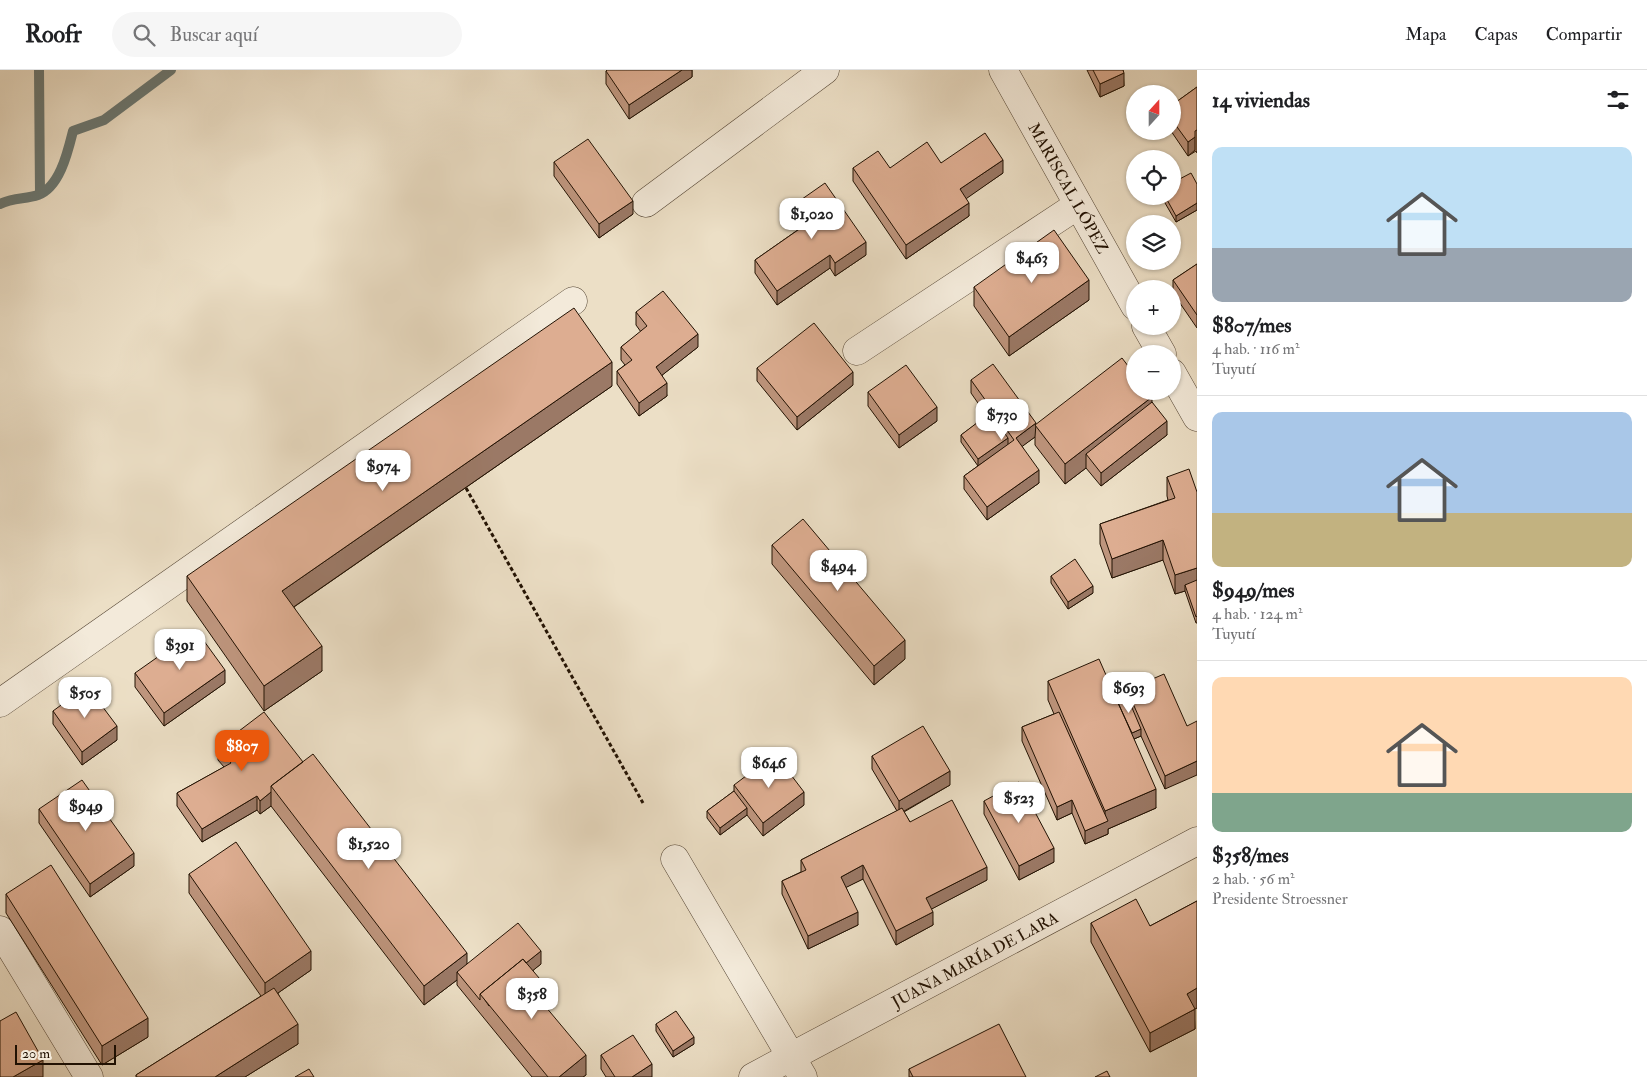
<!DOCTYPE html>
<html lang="es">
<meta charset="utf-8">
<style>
body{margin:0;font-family:"IM FELL Double Pica",serif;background:#f6f6f6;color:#202124;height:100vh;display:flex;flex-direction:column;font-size:19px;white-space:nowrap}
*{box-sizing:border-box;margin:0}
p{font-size:16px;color:#757577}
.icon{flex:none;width:28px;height:28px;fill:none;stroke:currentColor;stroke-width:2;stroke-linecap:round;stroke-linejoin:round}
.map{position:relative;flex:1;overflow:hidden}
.panel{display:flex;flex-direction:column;background:#fff;width:450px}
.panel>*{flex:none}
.needle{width:32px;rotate:21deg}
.tools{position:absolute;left:1126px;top:15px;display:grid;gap:10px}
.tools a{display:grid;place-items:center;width:55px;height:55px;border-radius:50%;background:#fff;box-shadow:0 1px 4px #0004;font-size:25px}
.scale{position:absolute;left:15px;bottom:12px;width:101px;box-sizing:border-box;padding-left:5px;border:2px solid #221203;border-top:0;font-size:14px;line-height:18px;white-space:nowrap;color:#221203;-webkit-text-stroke:4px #f3eada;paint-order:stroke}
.price{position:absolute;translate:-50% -42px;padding:0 11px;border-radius:10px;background:#fff;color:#222;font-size:16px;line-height:32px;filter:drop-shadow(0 1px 2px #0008)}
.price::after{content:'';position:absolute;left:50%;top:30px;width:15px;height:11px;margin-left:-8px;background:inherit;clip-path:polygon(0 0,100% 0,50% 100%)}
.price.on{background:#ea580c;color:#fff}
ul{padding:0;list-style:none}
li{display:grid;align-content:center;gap:10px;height:265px;padding:0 15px}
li+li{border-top:1px solid #e0e0e0}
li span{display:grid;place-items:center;height:155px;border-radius:10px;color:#555}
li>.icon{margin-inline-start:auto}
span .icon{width:90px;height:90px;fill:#fffc;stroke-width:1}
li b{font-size:21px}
h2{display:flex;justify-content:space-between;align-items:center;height:60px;padding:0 15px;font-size:21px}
header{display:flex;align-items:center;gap:30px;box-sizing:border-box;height:70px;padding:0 25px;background:#fff;border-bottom:1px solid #e0e0e0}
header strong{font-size:24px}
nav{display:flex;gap:28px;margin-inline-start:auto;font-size:18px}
.search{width:350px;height:45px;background:#f6f6f6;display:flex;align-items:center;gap:12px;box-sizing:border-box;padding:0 18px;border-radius:28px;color:#757577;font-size:19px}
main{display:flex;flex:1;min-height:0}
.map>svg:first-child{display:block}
</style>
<header>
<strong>Roofr</strong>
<div class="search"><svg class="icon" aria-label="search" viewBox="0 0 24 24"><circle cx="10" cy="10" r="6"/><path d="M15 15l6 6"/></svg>Buscar aquí</div>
<nav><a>Mapa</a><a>Capas</a><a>Compartir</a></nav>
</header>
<main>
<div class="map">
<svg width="1197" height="1007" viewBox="0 0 1197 1007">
<rect width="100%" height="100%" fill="#ecdfc6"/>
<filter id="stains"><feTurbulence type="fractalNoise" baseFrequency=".004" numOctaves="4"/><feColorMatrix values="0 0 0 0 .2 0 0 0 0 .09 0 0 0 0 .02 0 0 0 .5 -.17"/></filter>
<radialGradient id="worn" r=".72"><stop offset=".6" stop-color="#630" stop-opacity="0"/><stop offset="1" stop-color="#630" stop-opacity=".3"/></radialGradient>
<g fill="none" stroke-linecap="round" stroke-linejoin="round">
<path stroke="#6a7772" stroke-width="10" d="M39,0L40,124
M0,134C12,128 26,129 38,125C60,117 68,81 73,61L104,50L171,0"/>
<g stroke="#544534" stroke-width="29">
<g id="minor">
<path id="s1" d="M1003,0L1135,236"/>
<path d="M646,133L825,0"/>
<path d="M1146,256L1162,284"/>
<path d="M857,281L1078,135"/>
<path d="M1172,303L1197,347"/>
<path d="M0,633L573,231"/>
<path d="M675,789L803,1007"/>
<path d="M0,860L89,1007"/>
<path id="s2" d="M753,1007L1197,771"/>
</g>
</g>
<path stroke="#221203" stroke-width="3" stroke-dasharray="4 2.5" stroke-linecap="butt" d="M466,418L643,733"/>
<use href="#minor" stroke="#f3eada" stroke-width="28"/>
</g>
<path fill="#be957d" stroke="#221203" d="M692,0V7L629,49L606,14V1Z
M1087,0H1123L1124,16L1100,27Z
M1197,17V83L1196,81L1188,86L1171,61H1172V35Z
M554,92L633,144L599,168L554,106Z
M941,93L1003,103L966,128L969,146L906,189L853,111V98H890Z
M1197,114V140L1176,152L1161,126H1172Z
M795,134L866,185L835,206L830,198L777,235L755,203V190L802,157L795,147Z
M1197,194V258L1173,223V210Z
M974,217L1089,230L1009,286L974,236Z
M636,242L698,277L662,305L667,326L639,346L617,314V301L625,295L621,290V277L641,262L636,255Z
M757,298L853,315L797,360L757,311Z
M971,310L1036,355L1152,332L1167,365L1101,416L1086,398L1065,414L1035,375V367L1022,376L1039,413L987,450L964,419V406L978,396L961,372V365L987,346L971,323Z
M612,316L294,537L322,601L264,641L187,531V506Z
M868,322L937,351L899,378L868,336Z
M1167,407L1197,422V553H1196L1185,521L1175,524L1163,490L1112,508L1100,474V454L1168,430L1167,426Z
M772,475L905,589L874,615L772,494Z
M1051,506L1093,523L1068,539L1051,513Z
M135,603L225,613L164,656L135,617Z
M1048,611L1117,631L1127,626V620L1187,656L1165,719L1141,666L1134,669L1156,738L1108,759V764L1085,774L1072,743L1057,750L1022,671V657L1054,644L1048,630Z
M53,641L117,670L82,695L53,654Z
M218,677L303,692L467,894H541L533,900L545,935L586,1005L583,1007H532L457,915V910L424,935L271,736L260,744L257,740L202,772L177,736V723L224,697L218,690Z
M872,686L950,715L904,742L910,752L987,810L931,839L933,855L896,875L863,809L846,817L858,855L808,879L782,824V811L801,802V790L897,741L872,699Z
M734,715L804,735L763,766L747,745L720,765L707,748V741L734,721Z
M984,731L1054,792L1019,810L984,744Z
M39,739L134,796L90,827L39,753Z
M189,804L311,900L278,923L298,974L245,1007H136V1005L261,926L189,823Z
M6,824L148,967L102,995L6,843Z
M1197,831V938L1194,939L1195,959L1150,982L1091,872V853L1150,856Z
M656,954L694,974L673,987L656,961Z
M601,985L652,1007H606L601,999Z
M909,999L1026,1007H909Z"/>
<path fill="#9b7966" stroke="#221203" d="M682,0H692V7L629,49V35Z
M1124,3V16L1100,27V14Z
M1195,67V80L1188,86V72Z
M1003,90V103L960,133V119Z
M633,131V144L599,168V154Z
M969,133V146L906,189V175Z
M1197,133V140L1176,152V146Z
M866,172V185L835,206V193Z
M830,185V198L777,235V221Z
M1089,210V230L1009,286V267Z
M698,264V277L656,310V297Z
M612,292V316L282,545V521Z
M853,302V315L797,360V347Z
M667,313V326L639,346V333Z
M1152,327V346L1086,384V398L1065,414V394Z
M937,337V351L899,378V365Z
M1167,351V365L1101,416V403Z
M1036,353L1035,367L1016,381V368Z
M1008,368V375L978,396V389Z
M1039,400V413L987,450V437Z
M1163,470V490L1112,508V489Z
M1197,498V517L1185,515V521L1175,524V505Z
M1093,516V523L1068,539V532Z
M905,570V589L874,615V596Z
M322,576V601L264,641V616Z
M225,600V613L164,656V643Z
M117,656V670L82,695V682Z
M1141,659V666L1127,672V665Z
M1197,691V705L1165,719V706Z
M950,701V715L899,744V731Z
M1156,719V738L1108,759V764L1085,774V761L1105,752V741Z
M271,722V736L260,744V731Z
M804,722V735L763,766V753Z
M257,726V740L202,772V759Z
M1072,730V743L1057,750V737Z
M747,738V745L720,765V758Z
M1054,778V792L1019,810V796Z
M134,783V796L90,827V814Z
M863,795V809L841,820V807Z
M987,797V810L926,842V828Z
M858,842V855L808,879V866Z
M933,842V855L896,875V861Z
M311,881V900L265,932V913Z
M541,881V894L489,936L483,927Z
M467,883V902H457V910L424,935V916Z
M545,915V935L535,943V924Z
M1197,918V938L1187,943V924Z
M1195,939V959L1150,982V963Z
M148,948V967L102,995V976Z
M298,954V974L245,1007H215Z
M694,967V974L673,987V981Z
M586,985V1005L583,1007H559Z
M43,990V1007H13Z
M652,994V1007H632Z"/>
<path fill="#ddad91" stroke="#221203" d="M607,0H682L629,35L606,1Z
M1093,0H1123L1124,3L1100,14Z
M1197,17V60L1195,61V67L1188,72L1172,50V35Z
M985,63L1003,90L960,119L969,133L906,175L853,98L878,81L890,98L927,72L941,93Z
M588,69L633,131L599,154L554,92Z
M1191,103L1197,114V133L1176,146L1165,126H1172V113Z
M825,113L866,172L835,193L830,185L777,221L755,190L808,153L795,134Z
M1054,160L1089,210L1009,267L974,217Z
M1197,194V245L1173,210Z
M663,221L698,264L656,297L667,313L639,333L617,301L632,290L621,277L647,256L636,242Z
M574,238L612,292L282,521L322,576L264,616L187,506Z
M814,253L853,302L797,347L757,298Z
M1122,288L1135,305V321H1148L1152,327L1065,394L1035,355Z
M993,294L1036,353L1016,368L1039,400L987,437L964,406L1014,370L971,310Z
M906,295L937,337L899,365L868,322Z
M1152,332L1167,351L1101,403L1086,384Z
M990,343L1008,368L978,389L961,365Z
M1189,399L1197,422V498L1175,505L1163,470L1112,489L1100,454L1175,428L1167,407Z
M803,449L905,570L874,596L772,475Z
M1075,489L1093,516L1068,532L1051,506Z
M1197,510V546L1196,547L1185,515Z
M196,560L225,600L164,643L135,603Z
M1099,589L1156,719L1105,741L1048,611Z
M1164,604L1187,656L1197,651V691L1165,706L1127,620Z
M87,616L117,656L82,682L53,641Z
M1127,626L1141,659L1132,663L1117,631Z
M264,642L303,692L271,716V722L260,731L257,726L202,759L177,723L231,693L218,677Z
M1059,642L1108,751L1085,761L1072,730L1057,737L1022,657Z
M923,656L950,701L899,731L872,686Z
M313,684L467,883L424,916L271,716Z
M775,684L804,722L763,753L734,715Z
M82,710L134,783L90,814L39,739Z
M1019,712L1054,778L1019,796L984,731Z
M734,721L747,738L720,758L707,741Z
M952,730L987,797L926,828L933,842L896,861L863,795L841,807L858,842L808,866L782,811L806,800L801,790L902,738L910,752Z
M236,772L311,881L265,913L189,804Z
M51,795L148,948L102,976L6,824Z
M1136,829L1150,856L1197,831V918L1187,924L1195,939L1150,963L1091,853Z
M518,853L541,881L526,893L523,889L480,924V930L457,902Z
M523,889L545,915L535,924L586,985L559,1007H548L480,924Z
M274,918L298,954L215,1007H137L136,1005Z
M676,941L694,967L673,981L656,954Z
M16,942L43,990L13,1007H0V951Z
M999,954L1026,1007H913L909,999Z
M633,965L652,994L632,1007H615L601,985Z
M309,999L314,1007H295Z
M1107,1001L1110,1007H1095Z"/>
<g text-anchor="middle" stroke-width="4" stroke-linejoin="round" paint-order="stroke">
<g font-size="16" fill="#221203" stroke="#f3eada">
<text dy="6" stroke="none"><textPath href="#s1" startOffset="135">MARISCAL LÓPEZ</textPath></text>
<text dy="6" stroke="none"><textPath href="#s2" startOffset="251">JUANA MARÍA DE LARA</textPath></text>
</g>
</g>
<rect width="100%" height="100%" filter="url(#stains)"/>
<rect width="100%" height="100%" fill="url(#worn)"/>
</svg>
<div class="tools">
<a><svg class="needle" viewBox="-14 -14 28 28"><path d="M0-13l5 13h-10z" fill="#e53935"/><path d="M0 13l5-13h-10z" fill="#757577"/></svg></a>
<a><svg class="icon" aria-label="locate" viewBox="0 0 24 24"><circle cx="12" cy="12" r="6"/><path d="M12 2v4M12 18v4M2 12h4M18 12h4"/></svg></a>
<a><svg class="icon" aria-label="layers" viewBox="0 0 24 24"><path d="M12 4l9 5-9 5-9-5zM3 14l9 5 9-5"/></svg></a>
<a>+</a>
<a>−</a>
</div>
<div class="scale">20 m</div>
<b class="price" style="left:812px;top:170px">$1,020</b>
<b class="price" style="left:1032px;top:214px">$463</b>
<b class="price" style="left:1002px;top:371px">$730</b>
<b class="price" style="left:383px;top:422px">$974</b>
<b class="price" style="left:838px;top:522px">$494</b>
<b class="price" style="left:180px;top:601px">$391</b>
<b class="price" style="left:1129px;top:644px">$693</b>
<b class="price" style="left:85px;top:649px">$505</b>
<b class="price on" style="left:242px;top:702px">$807</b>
<b class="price" style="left:769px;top:719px">$646</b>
<b class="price" style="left:1019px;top:754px">$523</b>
<b class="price" style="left:86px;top:762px">$949</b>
<b class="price" style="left:369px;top:800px">$1,520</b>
<b class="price" style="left:532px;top:950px">$358</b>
</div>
<section class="panel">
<h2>14 viviendas<svg class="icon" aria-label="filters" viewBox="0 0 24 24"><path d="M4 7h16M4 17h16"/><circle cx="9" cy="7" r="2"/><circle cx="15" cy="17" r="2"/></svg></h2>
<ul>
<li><span style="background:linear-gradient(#bfe0f5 65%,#9aa5b1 0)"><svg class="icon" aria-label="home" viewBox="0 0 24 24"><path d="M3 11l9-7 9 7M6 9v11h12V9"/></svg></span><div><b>$807/mes</b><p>4 hab. · 116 m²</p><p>Tuyutí</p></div></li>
<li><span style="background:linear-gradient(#a9c7e8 65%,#c2b280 0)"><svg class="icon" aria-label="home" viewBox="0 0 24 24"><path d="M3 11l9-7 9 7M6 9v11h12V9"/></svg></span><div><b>$949/mes</b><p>4 hab. · 124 m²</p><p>Tuyutí</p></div></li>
<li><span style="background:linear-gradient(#ffd9b3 75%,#7fa58c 0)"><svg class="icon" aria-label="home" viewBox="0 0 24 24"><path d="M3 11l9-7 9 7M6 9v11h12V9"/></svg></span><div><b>$358/mes</b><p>2 hab. · 56 m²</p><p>Presidente Stroessner</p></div></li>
</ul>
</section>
</main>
